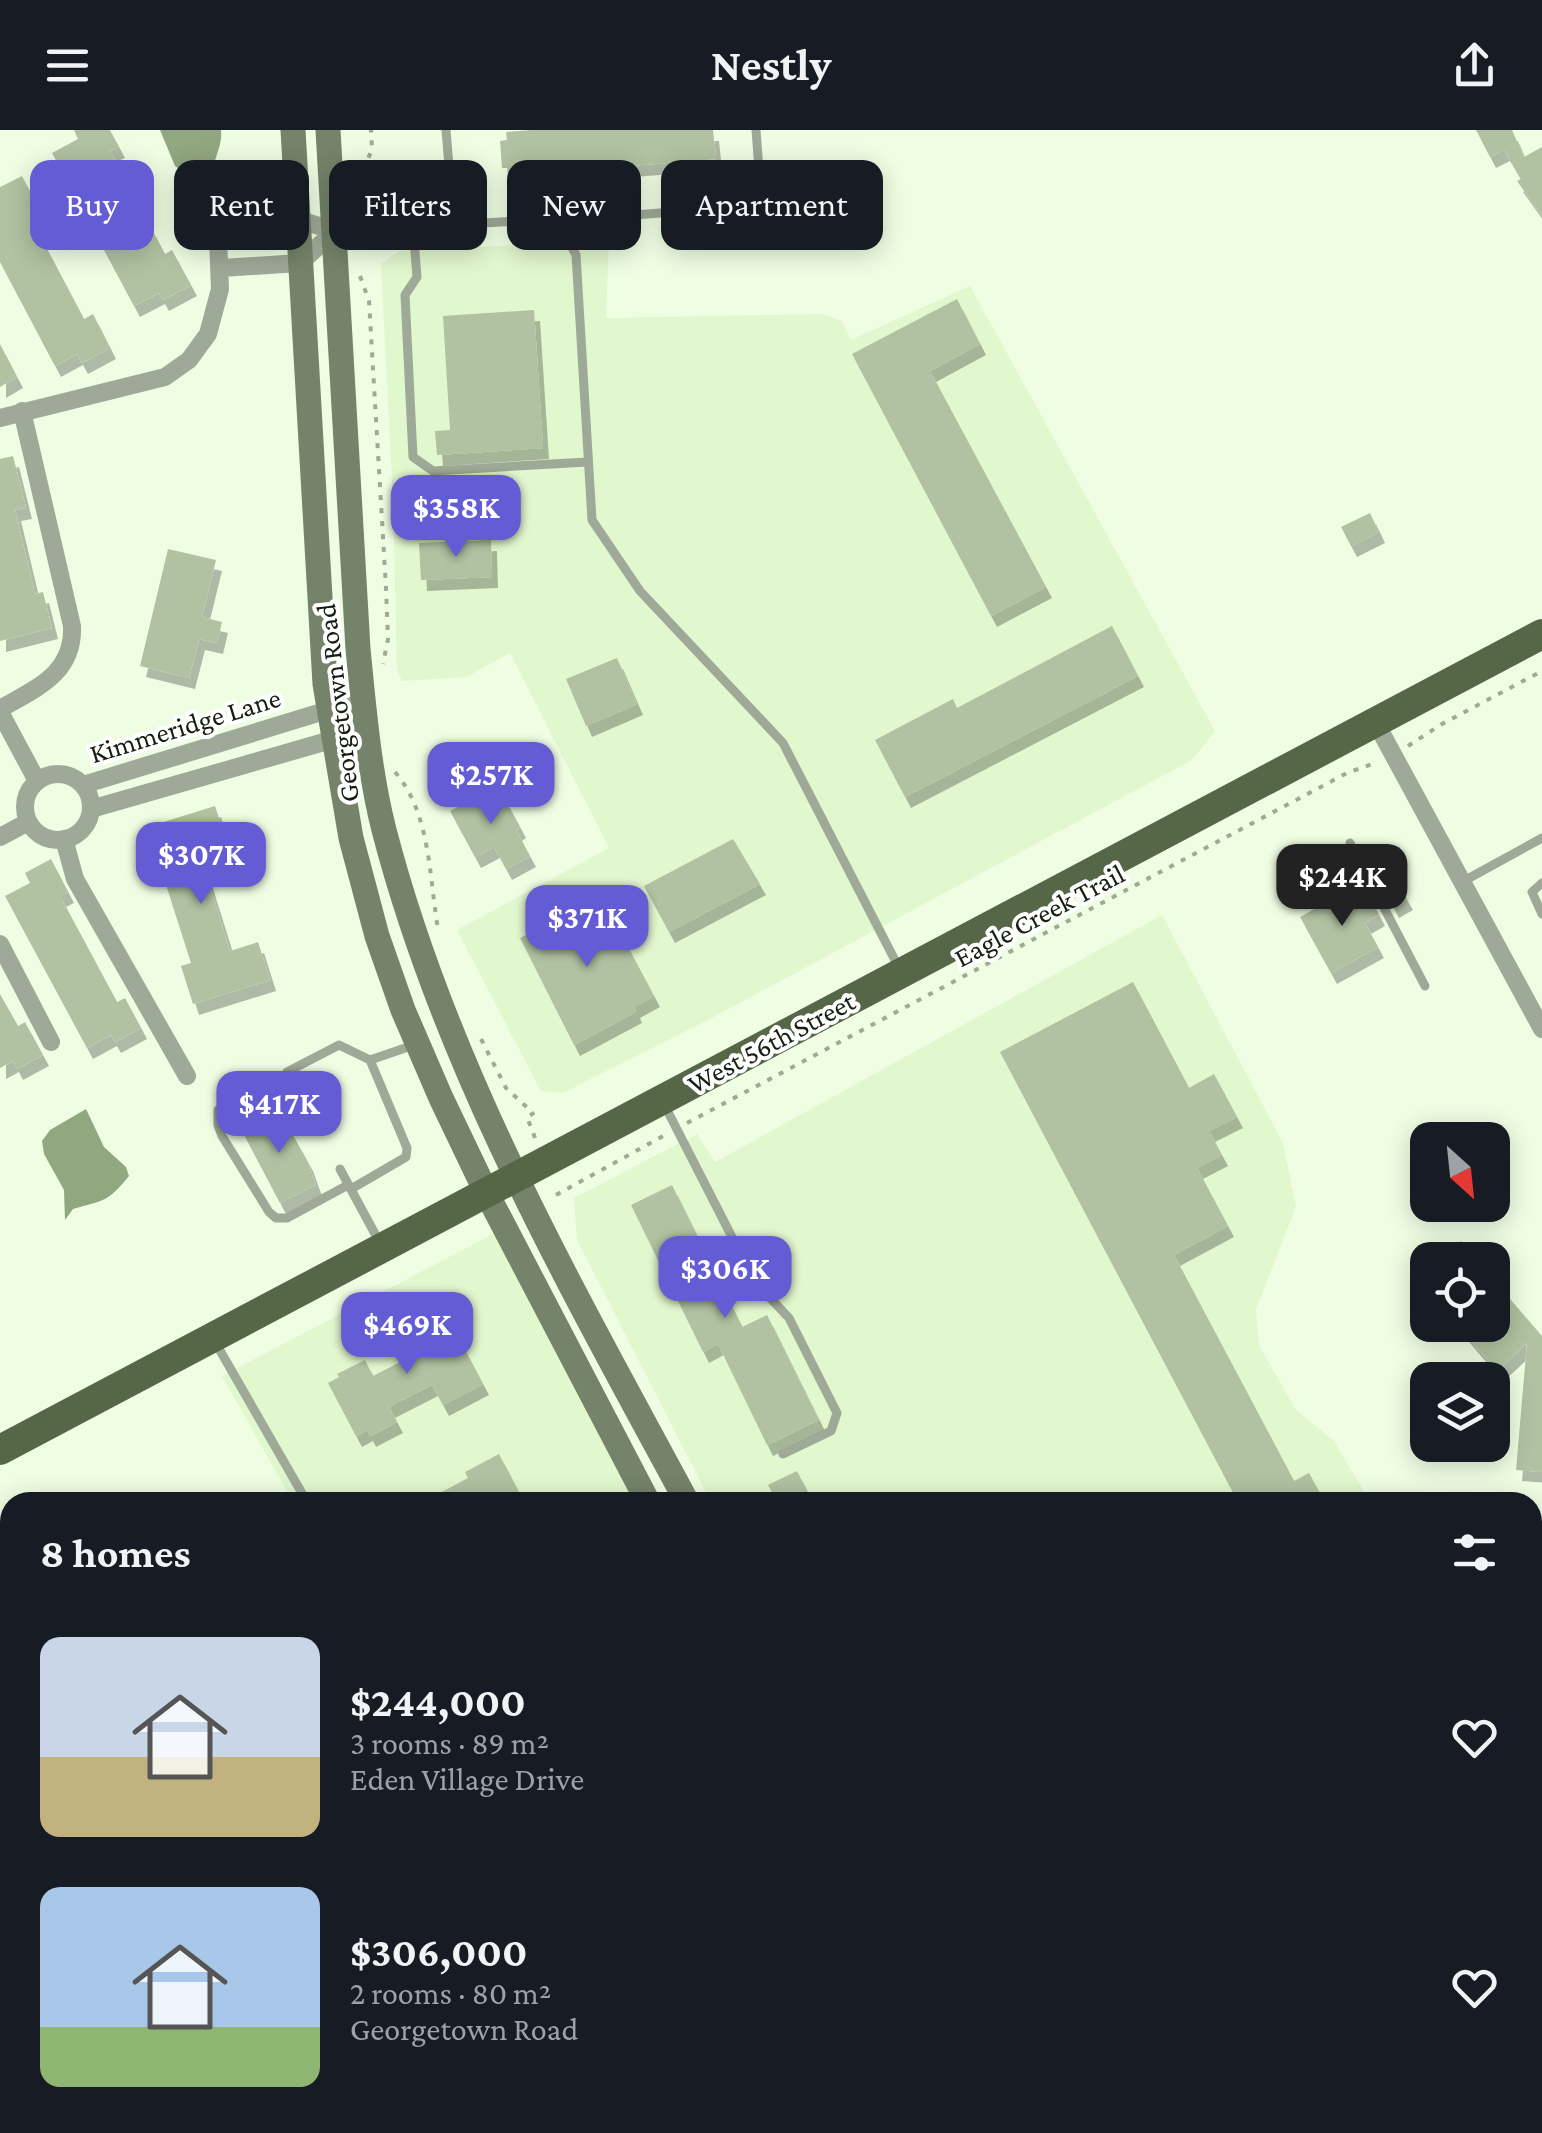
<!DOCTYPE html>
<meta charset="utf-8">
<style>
body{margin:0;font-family:"Crimson Pro",serif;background:#242831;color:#f1f3f6;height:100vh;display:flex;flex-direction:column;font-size:38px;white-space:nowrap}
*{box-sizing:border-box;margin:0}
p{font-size:32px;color:#9ea1a6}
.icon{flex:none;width:55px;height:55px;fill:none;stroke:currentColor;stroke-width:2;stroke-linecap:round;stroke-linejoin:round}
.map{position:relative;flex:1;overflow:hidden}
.drawer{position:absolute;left:0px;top:1362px;width:1542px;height:642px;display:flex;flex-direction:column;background:#171b24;border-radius:30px 30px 0 0;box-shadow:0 5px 25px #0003}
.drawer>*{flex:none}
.banner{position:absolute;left:30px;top:30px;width:1000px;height:90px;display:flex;gap:20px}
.needle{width:65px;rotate:153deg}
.controls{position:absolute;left:1410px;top:992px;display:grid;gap:20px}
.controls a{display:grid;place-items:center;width:100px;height:100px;border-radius:20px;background:#171b24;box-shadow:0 5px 25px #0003;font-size:50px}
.price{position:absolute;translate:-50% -85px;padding:0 22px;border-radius:20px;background:#635cd5;color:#fff;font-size:32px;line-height:65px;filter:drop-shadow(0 2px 5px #0008)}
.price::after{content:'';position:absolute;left:50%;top:60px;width:30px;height:22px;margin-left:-15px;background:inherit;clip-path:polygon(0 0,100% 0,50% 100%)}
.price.active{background:#222;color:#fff}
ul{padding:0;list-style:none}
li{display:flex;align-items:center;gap:30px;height:250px;padding:0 40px}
li span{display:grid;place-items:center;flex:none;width:280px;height:200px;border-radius:20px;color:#555}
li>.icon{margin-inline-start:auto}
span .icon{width:120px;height:120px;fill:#fffc;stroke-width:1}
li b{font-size:42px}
h2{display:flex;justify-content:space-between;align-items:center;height:120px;padding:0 40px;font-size:42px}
.chip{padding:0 35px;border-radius:20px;background:#171b24;box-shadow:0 5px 25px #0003;font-size:35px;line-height:90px}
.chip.active{background:#635cd5;color:#fff}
header{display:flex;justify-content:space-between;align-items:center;height:130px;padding:0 40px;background:#171b24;font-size:45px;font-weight:700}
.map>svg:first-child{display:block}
</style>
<header><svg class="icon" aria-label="menu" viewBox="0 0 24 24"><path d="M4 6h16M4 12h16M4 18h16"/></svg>Nestly<svg class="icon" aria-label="share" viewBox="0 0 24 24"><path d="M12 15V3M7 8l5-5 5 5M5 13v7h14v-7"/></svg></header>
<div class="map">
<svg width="1542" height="2003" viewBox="0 0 1542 2003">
<defs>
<filter id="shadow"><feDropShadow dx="6" dy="11" stdDeviation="0" flood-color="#0004"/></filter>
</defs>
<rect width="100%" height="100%" fill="#effee3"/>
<path fill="#e1f7ce" d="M609,110L606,188L823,184L842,191L851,210L970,156L1215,601L1192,630L706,891L563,963L541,961L457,800L609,718L510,523L466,547L402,551L397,540L393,372L381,134L399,121Z
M1162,785L1283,1013L1296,1077L1256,1179L1259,1215L1296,1280L1334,1311L1370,1372H711L577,1110L574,1068L697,1004L715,1032Z
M493,1104L501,1115L637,1372H293L222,1246Z"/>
<path fill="#91a77f" d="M160,0H221C223,17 212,29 213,46L198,53L175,36Z
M86,979L104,1017L126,1037L129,1046C107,1073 104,1070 73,1079L65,1090L64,1060L44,1024L42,1011L50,1000Z
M1241,1995H1520L1519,2003H1230Z"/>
<path fill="#b0c2a1" filter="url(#shadow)" d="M74,0H110L119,17L110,21L165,124L172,120L191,155L163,170L159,163L134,176L52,23L78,9Z
M531,0H713L716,29L616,37L617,57L572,60L571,43L512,48L511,38H502L500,11L507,10L506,2Z
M1476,0H1512L1524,27L1542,17V86L1517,51L1521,49L1504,20L1490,27Z
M22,46L38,76L27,81L84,189L93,184L110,218L82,233L77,224L55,236L0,132V57Z
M957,169L980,214L930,241L1046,457L991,486L852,224Z
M534,180L543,318L437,325L435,301L450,300L443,186Z
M0,214L17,247L0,257Z
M13,326L26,378L15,380L35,464L43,462L52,498L0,511V329Z
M1370,383L1379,402L1351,416L1341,397Z
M491,410L492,447L421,450L419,413Z
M168,419L216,430L202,487L222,492L217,513L199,509L189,548L140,536Z
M1112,496L1138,546L905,667L875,610L953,569L957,578Z
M617,528L637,574L586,596L566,549Z
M498,656L520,697L516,700L530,726L506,739L494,717L475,727L450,681Z
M215,676L226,710L198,719L230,821L258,812L270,850L193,874L181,836L191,833L159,733L152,735L141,699Z
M733,709L760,754L669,802L644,756Z
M51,729L68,762L60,766L117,872L125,868L141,898L115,912L111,905L87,918L5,766L30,753L25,743Z
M1394,747L1407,769L1393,777L1381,754Z
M1349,760L1354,769L1367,762L1379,785L1365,793L1378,817L1331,843L1300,787Z
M596,767L603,770L654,866L634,877L636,882L574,915L520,808Z
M1133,852L1189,958L1214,944L1237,987L1209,1001L1222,1025L1197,1038L1228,1096L1174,1125L1294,1351L1309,1343L1325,1372H1238L1000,922Z
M0,864L18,896L25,892L43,925L17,939L13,931L0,938Z
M278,979L307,1030L316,1055L280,1073L241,999Z
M672,1055L742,1197L767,1185L819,1290L767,1315L718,1214L703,1222L631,1075Z
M1461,1111L1477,1130H1439Z
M1492,1148L1542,1206V1342L1516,1340L1527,1213L1497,1241L1458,1195H1492Z
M444,1180L483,1254L443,1275L432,1255L389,1277L397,1292L370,1306L367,1300L356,1306L328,1253L339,1247L337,1244L365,1230L373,1246L416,1224L404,1201Z
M499,1324L520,1364L515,1367L518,1372H423L468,1348L465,1342Z
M797,1341L813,1372H777L768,1355Z"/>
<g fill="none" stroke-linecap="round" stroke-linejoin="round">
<path stroke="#9eaa94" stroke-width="4" stroke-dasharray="5 8" stroke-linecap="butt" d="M354,64L372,19L371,0
M360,146L369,171L386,458L388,509L383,534
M1408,616L1442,594L1542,541
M395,642C431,684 429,747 438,799
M481,909L506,958L532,982
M687,993L1347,643L1378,632
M535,1008L527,987L537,981
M556,1065L665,1005"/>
<path stroke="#9fa997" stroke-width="9" d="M446,0L454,95
M548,92L747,76L759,40L756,0
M413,97L417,147L405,165L413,327L433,341L587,332
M339,101L519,91C553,92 561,94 576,125L592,390L640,461L783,613L900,840
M1350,713L1425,856
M1462,752L1542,708
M1542,753L1532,762L1542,784
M287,942L339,915L370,930L417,914
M227,973L218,980V995L222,1006L269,1082L276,1088H287L348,1055
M665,976L755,1152L789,1188L837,1283L831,1301L783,1324
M340,1039L381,1115
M351,1059L406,1027L407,1018L370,930
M214,1210L307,1372
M712,2003L727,1995
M851,2003L866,1995"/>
<path stroke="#9fa997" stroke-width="18" d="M0,288L165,247L189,230L208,204L220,159L218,108C268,85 283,81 334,102L300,133L222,138
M0,579C36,558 74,544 72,496L22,281
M0,582L37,651
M1376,593L1542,899
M25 677a33 33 0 1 1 66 0a33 33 0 1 1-66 0Z
M83,655L328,580L363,574
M91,679L366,600
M0,707L28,692
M64,709L75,749L187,946
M0,814L51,912
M1532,1496L1542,1491
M0,1662L10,1680
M0,1865L10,1859
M401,1995L405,2003
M213,2003L228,1995"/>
<path stroke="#748369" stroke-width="25" d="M293,0L325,554L351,708L377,806L403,880L441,968L486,1062L648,1372
M328,0L358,519C364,579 369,641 384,700C446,939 571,1157 687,1372
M1046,1995L1051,2003
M1089,1995L1094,2003"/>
<path stroke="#566748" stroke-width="30" d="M0,1320L1542,504"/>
</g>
<g text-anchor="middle" stroke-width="8" stroke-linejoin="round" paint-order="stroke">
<g font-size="28" fill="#161d11" stroke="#fff">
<text transform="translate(337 573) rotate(-97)" y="10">Georgetown Road</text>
<text transform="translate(185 595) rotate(-17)" y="10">Kimmeridge Lane</text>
<text transform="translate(1039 785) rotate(-28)" y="10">Eagle Creek Trail</text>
<text transform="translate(771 912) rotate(-28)" y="10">West 56th Street</text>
</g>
</g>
</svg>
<div class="controls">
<a><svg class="needle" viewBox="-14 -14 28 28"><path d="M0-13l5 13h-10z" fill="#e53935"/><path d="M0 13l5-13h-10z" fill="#9ea1a6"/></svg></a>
<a><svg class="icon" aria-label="locate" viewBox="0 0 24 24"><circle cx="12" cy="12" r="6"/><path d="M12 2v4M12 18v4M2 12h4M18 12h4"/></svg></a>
<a><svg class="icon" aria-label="layers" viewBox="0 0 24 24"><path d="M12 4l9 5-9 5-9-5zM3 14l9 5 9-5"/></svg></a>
</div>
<b class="price" style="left:456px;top:430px">$358K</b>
<b class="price" style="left:491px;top:697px">$257K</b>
<b class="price" style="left:201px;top:777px">$307K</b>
<b class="price active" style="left:1342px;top:799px">$244K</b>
<b class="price" style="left:587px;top:840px">$371K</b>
<b class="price" style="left:279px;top:1026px">$417K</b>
<b class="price" style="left:725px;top:1191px">$306K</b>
<b class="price" style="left:407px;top:1247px">$469K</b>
<div class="banner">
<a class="chip active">Buy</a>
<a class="chip">Rent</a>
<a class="chip">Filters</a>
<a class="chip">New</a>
<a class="chip">Apartment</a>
</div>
<section class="drawer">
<h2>8 homes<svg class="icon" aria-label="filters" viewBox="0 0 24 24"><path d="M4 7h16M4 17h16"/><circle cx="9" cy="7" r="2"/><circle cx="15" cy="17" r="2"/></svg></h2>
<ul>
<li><span style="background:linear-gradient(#c9d6e8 60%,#c2b280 0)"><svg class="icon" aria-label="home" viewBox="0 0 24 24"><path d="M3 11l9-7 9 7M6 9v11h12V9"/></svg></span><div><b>$244,000</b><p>3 rooms · 89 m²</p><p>Eden Village Drive</p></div><svg class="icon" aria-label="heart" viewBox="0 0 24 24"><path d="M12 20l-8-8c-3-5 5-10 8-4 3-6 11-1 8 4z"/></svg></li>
<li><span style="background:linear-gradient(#a9c7e8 70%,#8fb573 0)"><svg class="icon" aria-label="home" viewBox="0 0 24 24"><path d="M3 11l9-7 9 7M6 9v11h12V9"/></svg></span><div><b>$306,000</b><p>2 rooms · 80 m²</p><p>Georgetown Road</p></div><svg class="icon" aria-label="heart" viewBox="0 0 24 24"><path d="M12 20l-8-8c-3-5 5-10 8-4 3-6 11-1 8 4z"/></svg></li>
</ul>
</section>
</div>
